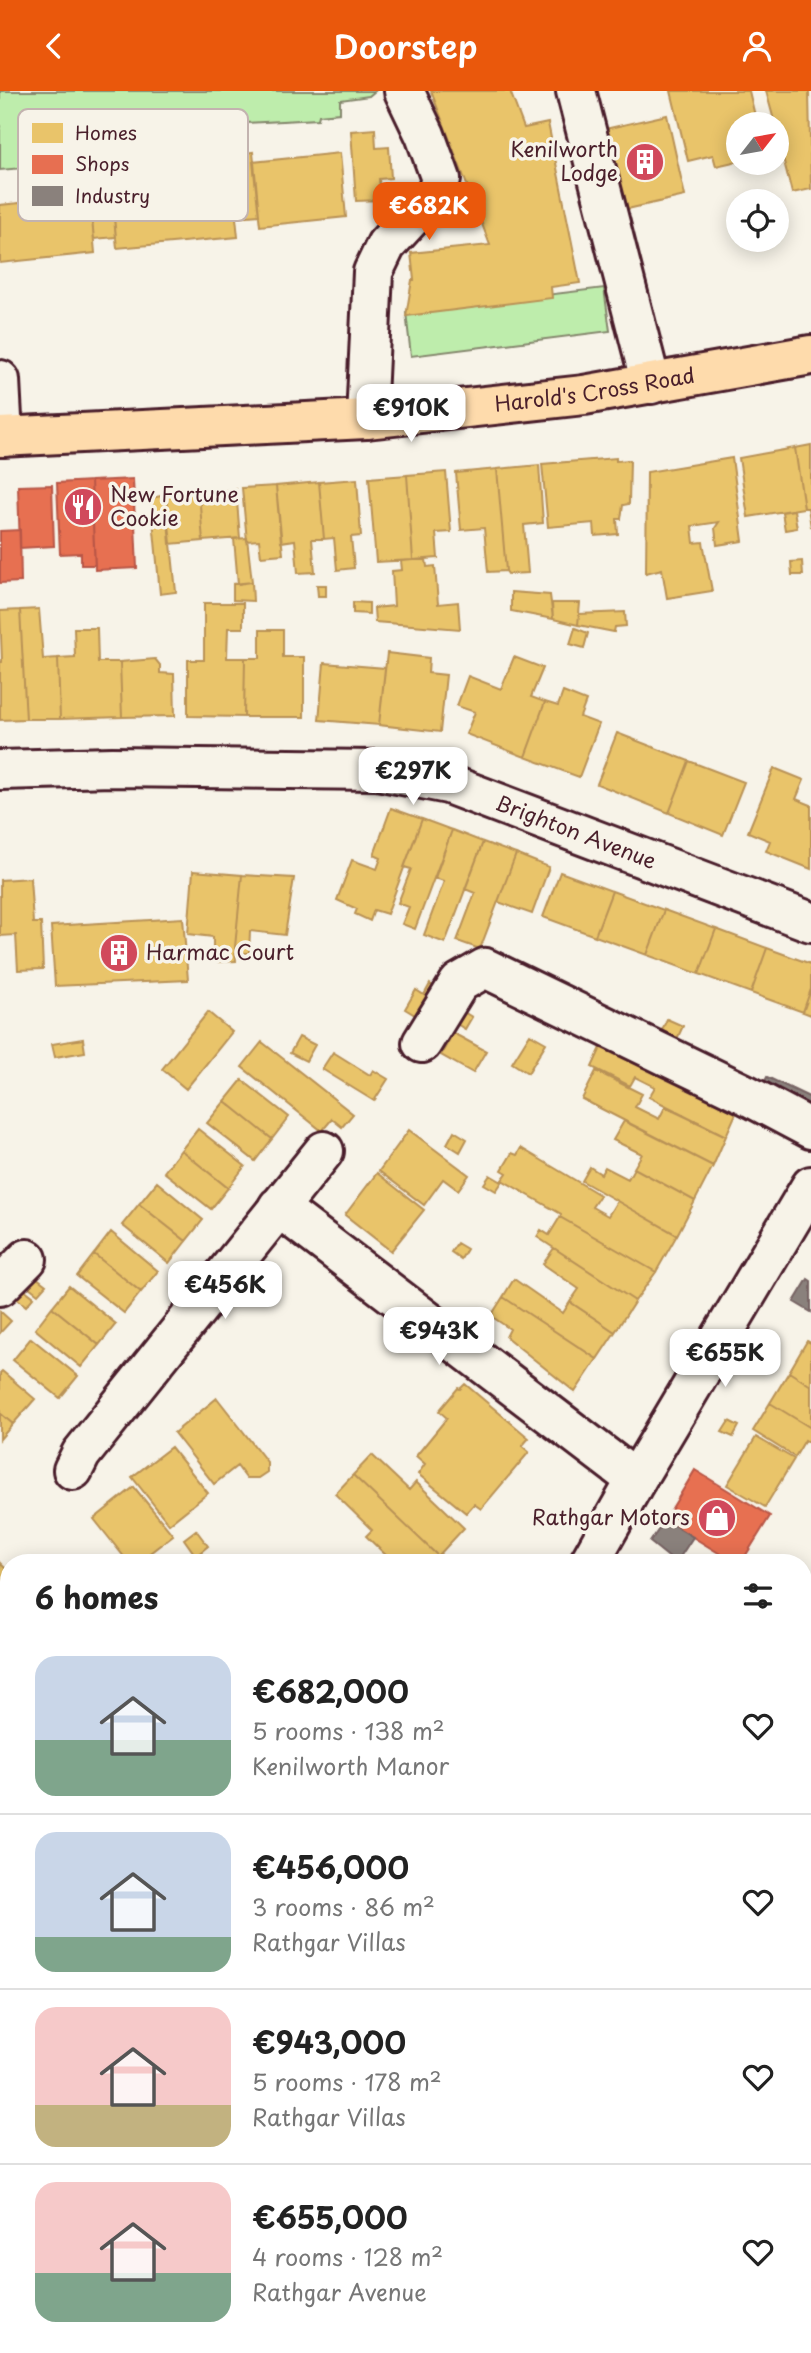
<!DOCTYPE html>
<meta charset="utf-8">
<style>
body{margin:0;font-family:"Playpen Sans",sans-serif;background:#f2f2f2;color:#222;height:100vh;display:flex;flex-direction:column;font-size:26px;white-space:nowrap}
*{box-sizing:border-box;margin:0}
p{font-size:23px;color:#767676}
.icon{flex:none;width:38px;height:38px;fill:none;stroke:currentColor;stroke-width:2;stroke-linecap:round;stroke-linejoin:round}
.map{position:relative;flex:1;overflow:hidden}
.panel{position:absolute;left:0px;top:1463px;width:812px;height:800px;display:flex;flex-direction:column;background:#fff;border-radius:28px 28px 0 0;box-shadow:0 4px 18px #0003}
.panel>*{flex:none}
.needle{width:46px;rotate:59deg}
.fabs{position:absolute;left:726px;top:21px;display:grid;gap:14px}
.fabs a{display:grid;place-items:center;width:63px;height:63px;border-radius:50%;background:#fff;box-shadow:0 4px 18px #0003;font-size:35px}
.price{position:absolute;translate:-50% -60px;padding:0 16px;border-radius:14px;background:#fff;color:#222;font-size:23px;line-height:46px;filter:drop-shadow(0 2px 4px #0008)}
.price::after{content:'';position:absolute;left:50%;top:42px;width:21px;height:16px;margin-left:-10px;background:inherit;clip-path:polygon(0 0,100% 0,50% 100%)}
.price.current{background:#ea580c;color:#fff}
ul{padding:0;list-style:none}
li{display:flex;align-items:center;gap:21px;height:175px;padding:0 35px}
li+li{border-top:2px solid #e0e0e0}
li span{display:grid;place-items:center;flex:none;width:196px;height:140px;border-radius:21px;color:#555}
li>.icon{margin-inline-start:auto}
span .icon{width:84px;height:84px;fill:#fffc;stroke-width:1}
li b{font-size:30px}
h2{display:flex;justify-content:space-between;align-items:center;height:84px;padding:0 35px;font-size:30px}
header{display:flex;justify-content:space-between;align-items:center;height:91px;padding:0 35px;background:#ea580c;color:#fff;font-size:32px;font-weight:600}
.map>svg:first-child{display:block}
</style>
<header><svg class="icon" aria-label="back" viewBox="0 0 24 24"><path d="M15 5l-7 7 7 7"/></svg>Doorstep<svg class="icon" aria-label="person" viewBox="0 0 24 24"><circle cx="12" cy="8" r="4"/><path d="M4 21q1-7 8-7t8 7"/></svg></header>
<div class="map">
<svg width="811" height="2262" viewBox="0 0 811 2262">
<rect width="100%" height="100%" fill="#f7f3e8"/>
<filter id="ink" filterUnits="userSpaceOnUse"><feTurbulence type="fractalNoise" baseFrequency=".0143" numOctaves="2"/><feDisplacementMap in="SourceGraphic" scale="14" xChannelSelector="R" yChannelSelector="G"/><feConvolveMatrix kernelMatrix="1 2 1 2 8 2 1 2 1" color-interpolation-filters="sRGB"/></filter>
<g filter="url(#ink)">
<path fill="#beedac" stroke="#84866c" stroke-width="2" d="M0,0H375L369,5L340,9V22L319,24L318,28L228,33L229,53L70,67V73L0,79Z
M604,197L610,240L411,265L406,221Z"/>
<path fill="#e9c46a" stroke="#b99257" stroke-width="2" d="M431,0H510L524,37L548,32L580,192L551,196L552,207L406,225L412,189H414L411,162L490,154Z
M671,0H749L757,33H738V58H737L738,70L716,75L713,64L688,70Z
M766,0H809L811,98L792,102L777,43V33H775Z
M667,24L685,105L623,119L605,38Z
M375,38L376,57L389,56L391,87L379,88L381,109L356,110L351,40Z
M253,61L259,124L236,126L230,64Z
M340,62L346,126L260,135L253,71Z
M110,86L116,146L94,148L88,88Z
M232,88L238,146L117,157L111,98Z
M90,105L95,162L0,172V114Z
M811,354V436L808,417H804L795,357Z
M795,357L804,417L748,426L739,367Z
M616,367V370L630,369L629,413L623,414L621,428H617L618,443L595,445L594,432L548,436L542,373Z
M732,367L743,450L717,454L715,437L719,431L692,435L694,452L703,451L712,500L667,507L662,478L646,482L647,381Z
M539,374L543,432L524,434L528,482L508,483L506,480L497,378Z
M497,378L506,480L488,481L484,437L461,439L456,382Z
M446,381L451,441L436,442L438,467L413,469L407,384Z
M407,384L413,469L376,471L369,387Z
M357,388L361,445L351,446L354,477L337,479L334,447L324,448L319,391Z
M319,391L324,448H312L315,481L298,482L295,449L281,451L276,395Z
M276,395L283,463L261,465L259,449L247,450L242,397Z
M236,398L240,447L203,450L199,402Z
M199,402L203,450L170,453L166,404Z
M166,404L176,501L160,503L151,407Z
M794,419L797,437L785,439L782,421Z
M247,447L252,491L238,493L234,448Z
M426,468L427,476L435,475L438,513L458,511L460,538L375,531L374,517L394,515L392,480L402,479L401,470Z
M802,470L803,484H792L791,471Z
M252,491L253,510L233,509V493Z
M317,494H326V505H318Z
M511,501L550,504L553,528L511,520Z
M353,511L369,512V523L353,522Z
M204,512H243V537H228L227,567H245L244,626L188,625V569H204Z
M552,512H580L578,534L553,528Z
M39,518L43,568L58,567L60,628H26L20,519Z
M20,519L26,628L0,629V571H2L0,520Z
M625,521L626,535L615,536L614,541L578,534L579,523Z
M74,537H97L98,571H120L122,626L60,628L58,567L75,566Z
M575,537L588,542L584,557L570,553Z
M260,539H283V566H304V626H244L245,567H260Z
M387,562L429,567L428,582L446,584L440,641L379,634Z
M514,566L543,577L531,606L545,611L525,666L466,643L475,621L457,615L468,585L501,598Z
M155,568L160,574V582L174,583L175,625L122,626L120,571Z
M324,572L385,577L379,634L319,629Z
M563,601L586,610L580,626L599,633L579,686L525,666L545,611L558,615Z
M617,642L689,670L669,722L597,693Z
M689,670L744,691L723,744L669,722Z
M774,677L804,689L796,708L811,714V778L766,760L770,750L748,741Z
M391,717L422,728L387,823L374,819L370,830L355,823L357,818L337,809L352,769L377,778L381,767L374,764Z
M422,728L452,739L415,838L402,833L409,816L398,812L411,778L404,776Z
M452,739L483,751L445,852L424,844L444,790L435,787Z
M483,751L516,763L480,858L457,850L475,802L465,798Z
M516,763L549,776L532,823L498,811Z
M193,780L242,784L235,856L236,870L213,871V846L188,843Z
M560,781L612,800L595,845L543,826Z
M242,784L294,787L285,844L250,840L249,862H236L235,856Z
M30,787L33,832H41L43,878L18,879L16,844L0,845V789Z
M612,800L664,819L647,864L595,845Z
M664,819L716,838L699,883L647,864Z
M183,827L188,889L55,895L51,835Z
M716,838L767,857L751,902L699,883Z
M767,857L811,873V898L803,921L751,902Z
M430,893L442,900L425,930L405,918L416,899L424,904Z
M811,898V924L803,921Z
M462,920L472,926L465,938L455,932Z
M208,921L232,941L186,998L162,978Z
M667,928L683,935L672,959L656,952Z
M453,942L486,960L473,982L441,964Z
M530,943L546,952L528,982L512,972Z
M299,946L315,954L306,970L290,962Z
M83,948L85,961L55,966L52,953Z
M605,948L741,1011L726,1045L649,1006L655,996L635,986L630,995L592,976Z
M262,951L353,1023L342,1036L332,1028L322,1040L242,976Z
M333,961L370,984L373,979L388,988L374,1010L322,978Z
M596,980L642,1003L635,1016L659,1028L665,1016L726,1045L713,1075L582,1008Z
M242,989L289,1026L272,1048L225,1010Z
M225,1010L272,1048L255,1070L207,1032Z
M624,1030L713,1075L695,1110L634,1077L642,1063L613,1049Z
M198,1038L245,1075L228,1097L181,1059Z
M409,1039L469,1084L458,1099L443,1088L424,1114L379,1080Z
M454,1040L467,1048L460,1061L447,1053Z
M521,1057L600,1104L592,1116L608,1125L617,1110L677,1144L656,1181L560,1126L561,1123L502,1089L507,1082L502,1079L512,1062L517,1064Z
M181,1059L228,1097L211,1118L164,1081Z
M590,1076L601,1083L605,1076L628,1088L634,1077L695,1110L677,1144L582,1090Z
M377,1082L424,1119L391,1160L345,1124Z
M490,1084L502,1091L496,1100L484,1093Z
M157,1091L203,1129L186,1150L139,1113Z
M139,1113L186,1150L169,1172L122,1134Z
M560,1126L656,1181L635,1210L537,1146L541,1139L549,1144Z
M111,1141L158,1180L141,1201L94,1163Z
M457,1152L467,1158L461,1168L451,1161Z
M554,1157L635,1210L615,1241L570,1211L579,1198L543,1173Z
M94,1163L141,1201L124,1222L77,1185Z
M32,1183L46,1194L38,1203L24,1192Z
M514,1188L563,1222L570,1211L615,1241L597,1268L503,1206Z
M20,1195L34,1206L26,1215L13,1204Z
M69,1195L116,1233L99,1254L52,1216Z
M503,1206L597,1268L575,1301L506,1246L510,1238L491,1225Z
M52,1216L99,1254L81,1276L35,1238Z
M0,1220L11,1230L0,1242Z
M31,1247L78,1285L60,1307L13,1269Z
M807,1250L811,1252V1295L789,1281Z
M2,1280L35,1308L13,1333L0,1322V1282Z
M789,1281L811,1295V1337L770,1312Z
M465,1293L529,1347L522,1355L529,1361L481,1418L474,1413L466,1422L418,1383L425,1373L416,1365L447,1327L439,1320L458,1297L460,1298Z
M217,1307L267,1371V1381L258,1387H246L237,1375L214,1393L174,1342Z
M770,1312L811,1337V1346L808,1351L805,1349L795,1366L753,1340Z
M0,1322L13,1333L0,1348Z
M729,1330L739,1335L733,1346L722,1341Z
M756,1346L794,1368L765,1416L727,1394Z
M171,1356L208,1402L169,1433L132,1386Z
M372,1364L409,1399L416,1391L464,1437L438,1465L353,1384Z
M353,1384L438,1465L431,1472H394L366,1445L372,1439L335,1403Z
M134,1396L173,1444L137,1472H129L94,1428Z
M196,1439L208,1455L196,1465L184,1448Z
M0,1472L9,1481V1604L0,1596Z
M9,1699V1758L0,1750V1708Z
M803,1760L811,1767V1805L803,1814Z
M811,1805V1849L806,1845L803,1848V1814Z
M0,1977L9,1985V2001L0,2010Z
M9,2001V2059L5,2063L0,2059V2010Z
M811,2171V2239L803,2232V2181Z
M203,2254H260L252,2262H212Z
M278,2254H299L307,2262H271Z
M362,2254H380L388,2262H354Z
M576,2254H628L621,2262H584Z
M630,2254H651L658,2261L664,2254H704L717,2262H622Z"/>
<path fill="#e76f51" stroke="#b85746" stroke-width="2" d="M133,388L137,477L95,479L91,390Z
M91,390L95,474H81V462L60,463L57,392Z
M52,394L54,455L20,457L18,395Z
M20,439L21,491L0,492V440Z
M695,1379L770,1425L741,1472H735L665,1429Z"/>
<path fill="#8a817c" stroke="#776464" stroke-width="2" d="M767,986L811,1007V1023L758,1004Z
M808,1188L811,1190V1221L794,1211Z
M665,1429L693,1446L676,1472L650,1451Z"/>
<g fill="none" stroke-linecap="round" stroke-linejoin="round">
<g stroke="#4a1f2b" stroke-width="44">
<g id="minor">
<path d="M576,0L651,293"/>
<path d="M0,289L3,346"/>
<path d="M366,328L373,181L386,154L411,127L435,107L441,88L425,44L404,0"/>
<path id="s1" d="M0,679L112,676L377,679L448,693L811,831"/>
<path d="M422,952L459,892L485,877L745,1003L811,1038"/>
<path d="M278,1116L636,1389"/>
<path d="M0,1195L27,1168"/>
<path d="M73,1379L81,1363L324,1060"/>
<path d="M589,1472L636,1389L811,1095"/>
<path d="M803,1639L811,1645"/>
<path d="M0,1672L9,1680"/>
<path d="M0,2111L9,2102"/>
<path d="M0,2219L9,2227"/>
<path d="M40,2254L49,2262"/>
<path d="M738,2254L751,2262"/>
</g>
</g>
<g stroke="#4a1f2b" stroke-width="44">
<g id="major">
<path id="s2" d="M0,346L366,328L584,304L811,264"/>
</g>
</g>
<use href="#minor" stroke="#f7f3e8" stroke-width="38"/>
<use href="#major" stroke="#fedbac" stroke-width="38"/>
</g>
</g>
<defs>
<g id="building-disc" transform="scale(2.0125)"><circle r="9.5" fill="#d1495b" stroke="#f7f3e8"/><path d="M-4-6H4V6H1V3H-1V6H-4ZM-2.5-4.3h1.7v1.8h-1.7ZM.8-4.3h1.7v1.8H.8ZM-2.5-1h1.7V.8h-1.7ZM.8-1h1.7V.8H.8Z" fill="#fff"/></g>
<g id="restaurant-disc" transform="scale(2.0125)"><circle r="9.5" fill="#d1495b" stroke="#f7f3e8"/><path d="M-5-6h1v4h1v-4h1v4h1v-4h1v5L-1.5 .5V6h-2V.5L-5-1ZM5-6V6H3V1.5H1.5Q1.5-4 5-6Z" fill="#fff"/></g>
<g id="shop-disc" transform="scale(2.0125)"><circle r="9.5" fill="#d1495b" stroke="#f7f3e8"/><path d="M-5-2.5h2.3a2.7 3.5 0 0 1 5.4 0H5L5.5 6h-11ZM-1.5-2.5h3a1.5 2.3 0 0 0-3 0Z" fill="#fff"/></g>
</defs>
<g fill-rule="evenodd">
<use href="#building-disc" x="645" y="71"/>
<use href="#restaurant-disc" x="83" y="416"/>
<use href="#building-disc" x="119" y="862"/>
<use href="#shop-disc" x="717" y="1427"/>
</g>
<g text-anchor="middle" stroke-width="7" stroke-linejoin="round" paint-order="stroke">
<g font-size="21" fill="#4a1f2b" stroke="#f7f3e8" text-anchor="end">
<text x="618" y="66">Kenilworth<tspan x="618" dy="24">Lodge</tspan></text>
<text x="110" y="411" text-anchor="start">New Fortune<tspan x="110" dy="24">Cookie</tspan></text>
<text x="146" y="869" text-anchor="start">Harmac Court</text>
<text x="690" y="1434">Rathgar Motors</text>
</g>
<g font-size="21" fill="#4a1f2b" stroke="#f7f3e8">
<text dy="7" stroke="none"><textPath href="#s2" startOffset="597">Harold's Cross Road</textPath></text>
<text dy="7" stroke="none"><textPath href="#s1" startOffset="586">Brighton Avenue</textPath></text>
</g>
</g>
<rect x="18" y="18" width="230" height="112" rx="10" fill="#f7f3e8" stroke="#c3b3af" stroke-width="2"/>
<rect x="32" y="32" width="31" height="20" fill="#e9c46a"/>
<rect x="32" y="64" width="31" height="19" fill="#e76f51"/>
<rect x="32" y="95" width="31" height="20" fill="#8a817c"/>
<g font-size="19" fill="#4a1f2b">
<text x="75" y="49">Homes</text>
<text x="75" y="80">Shops</text>
<text x="75" y="112">Industry</text>
</g>
</svg>
<div class="fabs">
<a><svg class="needle" viewBox="-14 -14 28 28"><path d="M0-13l5 13h-10z" fill="#e53935"/><path d="M0 13l5-13h-10z" fill="#767676"/></svg></a>
<a><svg class="icon" aria-label="locate" viewBox="0 0 24 24"><circle cx="12" cy="12" r="6"/><path d="M12 2v4M12 18v4M2 12h4M18 12h4"/></svg></a>
</div>
<b class="price current" style="left:429px;top:151px">€682K</b>
<b class="price" style="left:411px;top:353px">€910K</b>
<b class="price" style="left:413px;top:716px">€297K</b>
<b class="price" style="left:225px;top:1230px">€456K</b>
<b class="price" style="left:439px;top:1276px">€943K</b>
<b class="price" style="left:725px;top:1298px">€655K</b>
<section class="panel">
<h2>6 homes<svg class="icon" aria-label="filters" viewBox="0 0 24 24"><path d="M4 7h16M4 17h16"/><circle cx="9" cy="7" r="2"/><circle cx="15" cy="17" r="2"/></svg></h2>
<ul>
<li><span style="background:linear-gradient(#c9d6e8 60%,#7fa58c 0)"><svg class="icon" aria-label="home" viewBox="0 0 24 24"><path d="M3 11l9-7 9 7M6 9v11h12V9"/></svg></span><div><b>€682,000</b><p>5 rooms · 138 m²</p><p>Kenilworth Manor</p></div><svg class="icon" aria-label="heart" viewBox="0 0 24 24"><path d="M12 20l-8-8c-3-5 5-10 8-4 3-6 11-1 8 4z"/></svg></li>
<li><span style="background:linear-gradient(#c9d6e8 75%,#7fa58c 0)"><svg class="icon" aria-label="home" viewBox="0 0 24 24"><path d="M3 11l9-7 9 7M6 9v11h12V9"/></svg></span><div><b>€456,000</b><p>3 rooms · 86 m²</p><p>Rathgar Villas</p></div><svg class="icon" aria-label="heart" viewBox="0 0 24 24"><path d="M12 20l-8-8c-3-5 5-10 8-4 3-6 11-1 8 4z"/></svg></li>
<li><span style="background:linear-gradient(#f6c9c9 70%,#c2b280 0)"><svg class="icon" aria-label="home" viewBox="0 0 24 24"><path d="M3 11l9-7 9 7M6 9v11h12V9"/></svg></span><div><b>€943,000</b><p>5 rooms · 178 m²</p><p>Rathgar Villas</p></div><svg class="icon" aria-label="heart" viewBox="0 0 24 24"><path d="M12 20l-8-8c-3-5 5-10 8-4 3-6 11-1 8 4z"/></svg></li>
<li><span style="background:linear-gradient(#f6c9c9 65%,#7fa58c 0)"><svg class="icon" aria-label="home" viewBox="0 0 24 24"><path d="M3 11l9-7 9 7M6 9v11h12V9"/></svg></span><div><b>€655,000</b><p>4 rooms · 128 m²</p><p>Rathgar Avenue</p></div><svg class="icon" aria-label="heart" viewBox="0 0 24 24"><path d="M12 20l-8-8c-3-5 5-10 8-4 3-6 11-1 8 4z"/></svg></li>
</ul>
</section>
</div>
